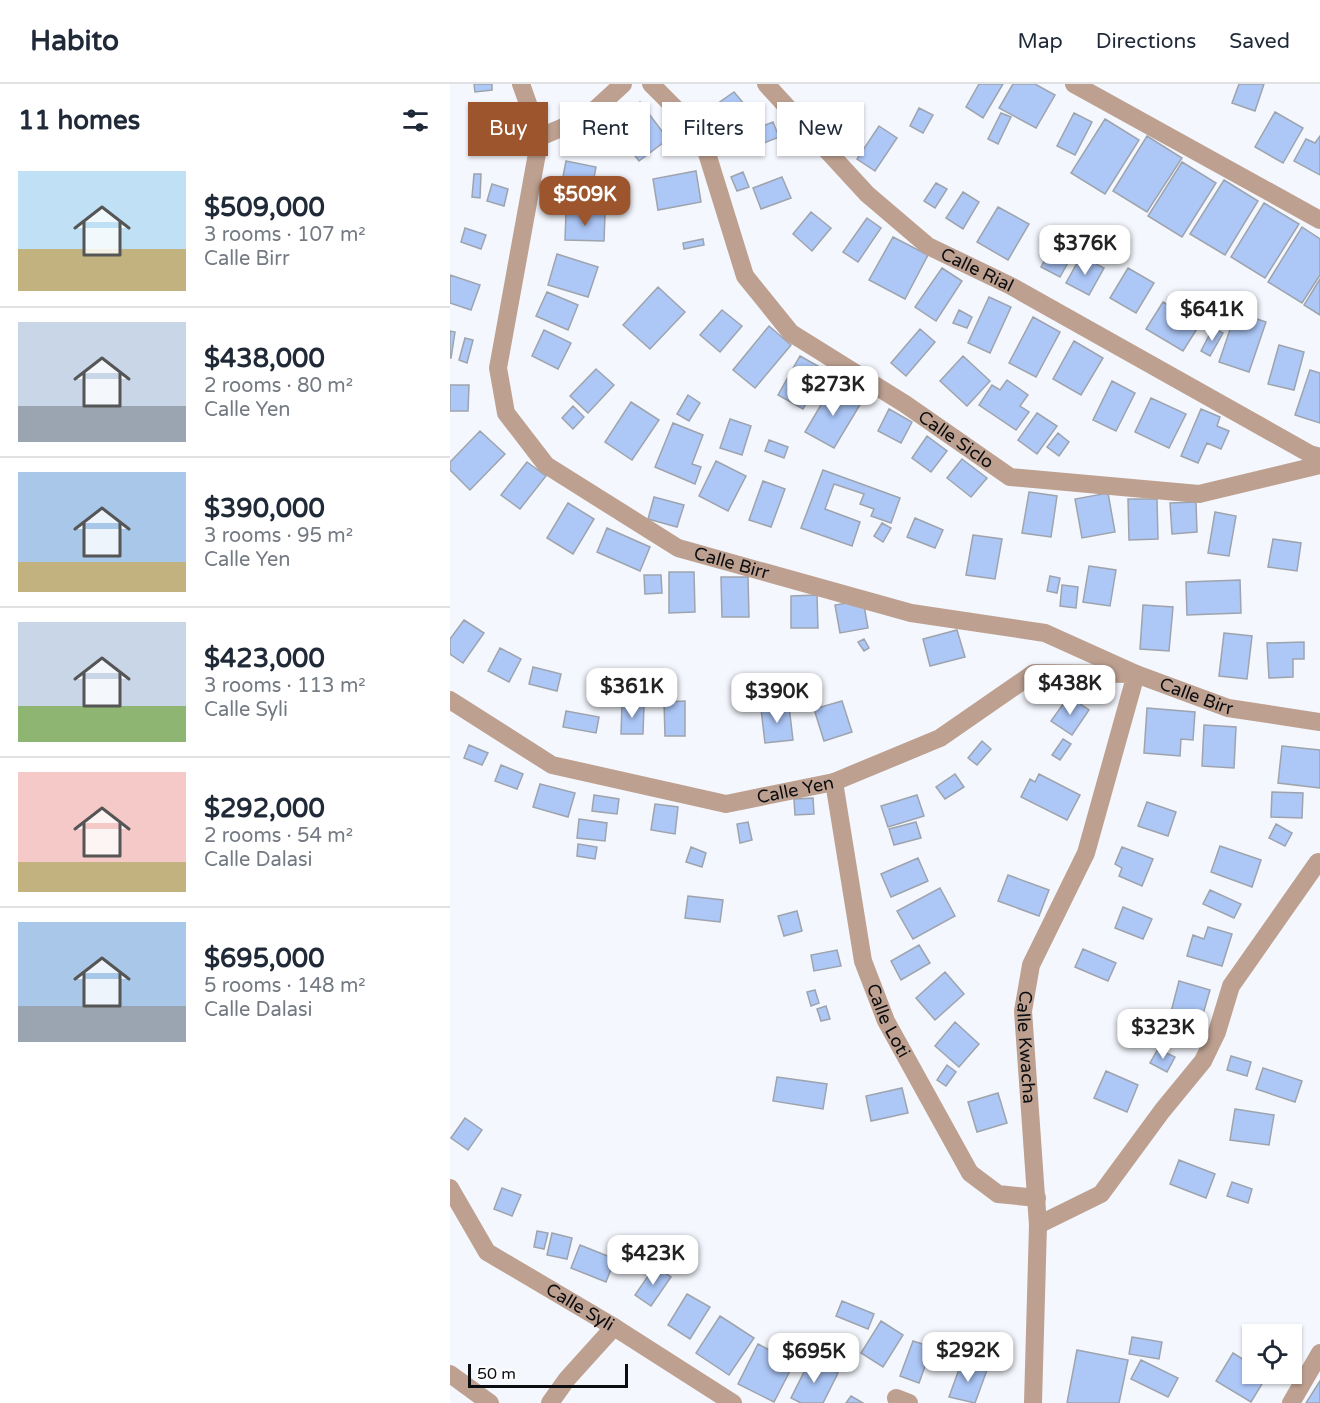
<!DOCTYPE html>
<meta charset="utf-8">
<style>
body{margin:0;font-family:"Varela Round",sans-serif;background:#f6f6f7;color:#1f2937;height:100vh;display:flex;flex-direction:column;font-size:22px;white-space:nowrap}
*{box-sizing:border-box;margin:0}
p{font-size:20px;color:#747a83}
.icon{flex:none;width:33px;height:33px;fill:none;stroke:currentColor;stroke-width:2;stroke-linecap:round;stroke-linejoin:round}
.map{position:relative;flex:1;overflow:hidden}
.side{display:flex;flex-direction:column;background:#fff;width:450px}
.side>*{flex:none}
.guide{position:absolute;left:18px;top:18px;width:570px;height:54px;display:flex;gap:12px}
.controls{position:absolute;left:792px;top:1240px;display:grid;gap:12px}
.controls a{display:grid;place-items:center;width:60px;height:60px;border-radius:0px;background:#fff;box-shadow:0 2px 4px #0004;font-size:30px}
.scale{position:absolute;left:18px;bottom:15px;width:160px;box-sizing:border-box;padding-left:6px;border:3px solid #0b0d10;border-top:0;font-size:16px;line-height:21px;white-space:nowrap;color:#0b0d10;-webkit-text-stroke:4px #fff;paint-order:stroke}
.price{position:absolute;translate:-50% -51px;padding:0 14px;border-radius:12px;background:#fff;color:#222;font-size:20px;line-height:39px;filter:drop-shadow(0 2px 3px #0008)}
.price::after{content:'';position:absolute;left:50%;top:36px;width:18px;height:14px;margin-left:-9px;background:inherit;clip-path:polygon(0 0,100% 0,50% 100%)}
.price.on{background:#9c552d;color:#fff}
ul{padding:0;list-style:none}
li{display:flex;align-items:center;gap:18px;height:150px;padding:0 18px}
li+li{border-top:2px solid #e0e1e3}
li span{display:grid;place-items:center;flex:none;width:168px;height:120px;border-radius:0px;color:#555}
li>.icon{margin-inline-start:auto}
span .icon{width:72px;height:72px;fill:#fffc;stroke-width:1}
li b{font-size:26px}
h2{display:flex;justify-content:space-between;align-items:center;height:72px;padding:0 18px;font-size:26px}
.chip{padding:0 21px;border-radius:0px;background:#fff;box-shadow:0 2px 4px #0004;font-size:21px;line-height:54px}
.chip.on{background:#9c552d;color:#fff}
header{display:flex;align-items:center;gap:36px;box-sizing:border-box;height:84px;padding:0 30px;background:#fff;border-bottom:2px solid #e0e1e3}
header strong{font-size:28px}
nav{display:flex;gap:33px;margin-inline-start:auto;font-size:21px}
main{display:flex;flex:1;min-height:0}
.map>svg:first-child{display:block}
</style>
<header>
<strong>Habito</strong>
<nav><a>Map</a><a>Directions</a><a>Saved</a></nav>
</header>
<main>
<section class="side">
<h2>11 homes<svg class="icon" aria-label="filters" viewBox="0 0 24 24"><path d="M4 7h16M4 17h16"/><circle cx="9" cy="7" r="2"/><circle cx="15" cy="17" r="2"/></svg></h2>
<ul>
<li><span style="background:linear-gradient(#bfe0f5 65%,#c2b280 0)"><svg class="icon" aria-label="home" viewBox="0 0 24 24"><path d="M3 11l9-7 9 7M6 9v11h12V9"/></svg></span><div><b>$509,000</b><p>3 rooms · 107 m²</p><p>Calle Birr</p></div></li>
<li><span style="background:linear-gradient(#c9d6e8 70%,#9aa5b1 0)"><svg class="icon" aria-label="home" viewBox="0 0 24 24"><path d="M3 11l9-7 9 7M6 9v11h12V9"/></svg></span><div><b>$438,000</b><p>2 rooms · 80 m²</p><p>Calle Yen</p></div></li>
<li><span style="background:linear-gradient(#a9c7e8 75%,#c2b280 0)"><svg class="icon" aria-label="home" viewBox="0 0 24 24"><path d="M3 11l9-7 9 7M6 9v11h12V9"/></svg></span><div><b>$390,000</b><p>3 rooms · 95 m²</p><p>Calle Yen</p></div></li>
<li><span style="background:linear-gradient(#c9d6e8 70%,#8fb573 0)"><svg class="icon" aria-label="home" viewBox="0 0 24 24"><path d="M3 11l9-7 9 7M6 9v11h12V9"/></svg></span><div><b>$423,000</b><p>3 rooms · 113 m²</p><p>Calle Syli</p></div></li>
<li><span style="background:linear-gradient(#f6c9c9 75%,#c2b280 0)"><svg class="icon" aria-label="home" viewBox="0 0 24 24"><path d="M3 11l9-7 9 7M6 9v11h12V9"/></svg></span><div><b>$292,000</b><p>2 rooms · 54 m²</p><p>Calle Dalasi</p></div></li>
<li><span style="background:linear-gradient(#a9c7e8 70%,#9aa5b1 0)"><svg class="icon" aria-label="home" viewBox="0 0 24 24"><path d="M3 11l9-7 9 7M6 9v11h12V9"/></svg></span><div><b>$695,000</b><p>5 rooms · 148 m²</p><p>Calle Dalasi</p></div></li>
</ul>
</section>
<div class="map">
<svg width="870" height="1319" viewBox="0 0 870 1319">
<rect width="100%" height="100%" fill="#f4f7fd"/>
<path fill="#adc7f7" stroke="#9ea4ad" stroke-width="1.5" d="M24,0H42V6L25,8Z
M529,0H553L533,34L516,23Z
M563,0H585L605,11L586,44L549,24Z
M789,0H814L805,27L782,19Z
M284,8L294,20L277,33L267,20Z
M190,18L218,55L189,77L160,40Z
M469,24L483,31L473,49L460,42Z
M55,25L56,49L29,50L27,27Z
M825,28L853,44L833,79L805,63Z
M551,29L561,33L548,60L538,55Z
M624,29L642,38L625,71L607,62Z
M655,35L689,56L655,110L621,89Z
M323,38L329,53L304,63L297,48Z
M429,42L447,54L425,87L407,75Z
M697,52L732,74L697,128L663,107Z
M870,52V91L844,77L856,55L865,59Z
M116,77L146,83L141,109L111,103Z
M732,78L766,99L732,153L698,132Z
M246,87L251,118L208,126L203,95Z
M293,88L299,103L287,107L281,93Z
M24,90H31L30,114L22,113Z
M332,93L341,114L311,125L303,104Z
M774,96L808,117L775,171L740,150Z
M486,99L497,105L485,124L474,117Z
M42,100L58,105L54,122L37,117Z
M513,108L529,118L513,145L496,134Z
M814,119L849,140L815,194L781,173Z
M548,123L579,140L558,176L527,158Z
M361,128L381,144L362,167L343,150Z
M116,129L155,130L154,157L115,156Z
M417,134L431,144L408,178L393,168Z
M852,143L870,155V191L852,219L818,198Z
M15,144L36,151L31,165L11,158Z
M443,153L478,171L455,215L419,196Z
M253,155L254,161L234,165L233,159Z
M605,157L624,168L610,193L591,183Z
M107,170L148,183L138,213L98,201Z
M631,172L654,184L639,211L616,199Z
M492,184L512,197L486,237L465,223Z
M678,184L704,199L686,229L660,214Z
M0,191L30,201L21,226L0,219Z
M870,195V231L854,221Z
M208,203L235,228L200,265L173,241Z
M97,208L128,221L118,246L86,232Z
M539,213L561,223L540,269L518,259Z
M713,218L750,240L733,267L696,245Z
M272,226L292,242L270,268L250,251Z
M509,226L522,233L517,244L503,239Z
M786,228L816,238L799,288L769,278Z
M583,233L610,248L586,293L559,279Z
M319,242L341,261L305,304L283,286Z
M763,244L773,249L760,272L751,267Z
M470,245L485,258L456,292L441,279Z
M94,246L121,259L108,285L82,272Z
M0,247L5,248L1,274H0Z
M15,254L23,256L17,279L9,276Z
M624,257L653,274L631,311L603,295Z
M829,261L854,268L844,306L818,300Z
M350,272L375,286L353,325L328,311Z
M513,272L540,297L517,322L490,297Z
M146,285L164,301L138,329L120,312Z
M860,286L870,289V339L845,331Z
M557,296L578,311L570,322L579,328L566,346L529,321L542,301L550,306Z
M662,297L685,309L666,347L643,336Z
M0,301H19L18,327H0Z
M382,302L411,319L384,364L355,348Z
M238,311L250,319L239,337L227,330Z
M701,314L736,330L719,364L685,348Z
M181,318L209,336L182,376L155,358Z
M123,322L134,333L123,345L112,334Z
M439,325L462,338L451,359L428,347Z
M751,325L770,333L767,342L779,347L771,365L757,359L748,379L731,372Z
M587,329L607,342L587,370L568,356Z
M280,335L301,342L292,371L270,364Z
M223,339L253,351L242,380L251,383L245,400L205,383Z
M30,347L55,370L20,406L0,386V378Z
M608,349L619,358L609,372L597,363Z
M477,352L497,367L481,388L462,374Z
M319,356L338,363L334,374L315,367Z
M512,375L537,394L521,413L497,394Z
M266,377L296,392L278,427L249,412Z
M77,378L96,392L70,425L51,411Z
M373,386L450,414L441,439L421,432L424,425L410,420L414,410L384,400L375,425L410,438L402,462L351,444Z
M313,397L335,405L321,443L299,436Z
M579,408L607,412L601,453L572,449Z
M658,409L665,448L632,454L625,415Z
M204,413L234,421L227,443L198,435Z
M678,415H707L708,455L679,456Z
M746,418L747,448L722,450L720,419Z
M118,419L144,435L123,470L97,454Z
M765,428L786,432L779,472L758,469Z
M465,434L493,446L485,464L457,453Z
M432,439L441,444L433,458L424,452Z
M157,444L200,463L190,487L147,468Z
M523,451L552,455L545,495L516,491Z
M823,455L851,459L847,487L818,483Z
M639,482L666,486L660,522L633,518Z
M219,488H244L245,528L219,529Z
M194,491H211L212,509L195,510Z
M600,492L610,494L607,509L597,507Z
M271,493H298L299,533H272Z
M790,496L791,529L737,531L736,498Z
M612,501L628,503L626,524L610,522Z
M367,511L368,544H341V512Z
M413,516L418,544L390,549L385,521Z
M693,521L723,523L719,567L690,565Z
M14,536L34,549L13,579L0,570V555Z
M507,546L515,573L480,582L473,555Z
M774,549L802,552L797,595L769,592Z
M414,555L419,564L414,567L408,558Z
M854,558V575H843V593L819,594L817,559Z
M50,564L71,575L59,598L38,587Z
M83,583L111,590L107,607L79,600Z
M619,612L639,626L622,651L601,637Z
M235,617V652H215L214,618Z
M392,617L402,648L374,657L364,625Z
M172,620L194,621L193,650H171Z
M339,622L343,656L315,659L311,625Z
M697,624L745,628L743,656L731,655L730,672L694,669Z
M116,627L149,633L146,649L113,643Z
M754,641L786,643L784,684L752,682Z
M613,655L621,660L610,676L602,671Z
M532,657L541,665L527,681L518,674Z
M19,661L38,669L32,681L14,674Z
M832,662L870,666V704L828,699Z
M51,681L73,690L67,705L45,697Z
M505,690L514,703L495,715L486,703Z
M589,690L630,711L617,736L571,713L580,695L585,698Z
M90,700L125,709L118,733L83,723Z
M822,708L853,709L852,734L821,733Z
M144,711L169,715L167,730L142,727Z
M467,711L474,732L438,743L431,722Z
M363,714L364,730L345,731L344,715Z
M697,718L726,728L718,752L688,742Z
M205,720L228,723L225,750L201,746Z
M129,735L157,739L155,757L127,754Z
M298,738L302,756L290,759L287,740Z
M466,738L471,754L444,761L439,745Z
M826,740L842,749L835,762L819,754Z
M128,760L147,763L145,775L127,772Z
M770,762L811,776L802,803L761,788Z
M241,763L256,769L252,783L236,778Z
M672,763L703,775L692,802L669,792L672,784L665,780Z
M468,774L478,797L441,813L431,790Z
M558,791L599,806L589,832L548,817Z
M490,804L505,832L463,855L447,827Z
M760,806L791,820L784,834L753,820Z
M238,812L273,816L270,838L235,834Z
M673,823L702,835L693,855L665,844Z
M347,827L352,847L334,852L328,832Z
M758,843L782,850L772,882L737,872L743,851L754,855Z
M469,861L480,879L451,896L441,877Z
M633,865L666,879L658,897L625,883Z
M387,866L391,882L364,887L361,871Z
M495,888L514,910L485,936L466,914Z
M729,897L760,906L751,937L721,928Z
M365,906L369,919L361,922L357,908Z
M376,922L380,935L371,937L367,925Z
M505,938L529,960L509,983L485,962Z
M708,965L725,973L717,988L700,979Z
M781,972L801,978L797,992L777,986Z
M497,981L506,988L496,1002L487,996Z
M813,984L852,997L845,1018L806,1005Z
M656,987L688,1001L677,1028L644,1014Z
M327,993L377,1000L373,1025L323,1017Z
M452,1004L458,1029L421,1037L416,1012Z
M548,1009L557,1039L527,1048L518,1018Z
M785,1025L824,1031L819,1061L780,1056Z
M15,1034L32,1046L18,1066L1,1054Z
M729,1076L765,1090L756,1114L720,1100Z
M782,1098L802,1105L798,1119L777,1112Z
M52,1104L71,1111L62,1132L44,1125Z
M87,1147L98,1149L94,1165L84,1163Z
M102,1149L122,1154L117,1175L97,1171Z
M130,1161L165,1175L156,1198L121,1184Z
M205,1182L221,1193L201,1222L185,1211Z
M237,1210L260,1223L240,1255L218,1241Z
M392,1217L424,1230L418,1245L386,1232Z
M270,1232L304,1254L279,1291L246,1269Z
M431,1237L453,1251L433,1283L411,1269Z
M682,1253L712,1258L709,1275L679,1270Z
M463,1257L482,1263L469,1299L450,1292Z
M308,1260L344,1279L324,1318L288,1300Z
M531,1262L550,1265L546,1284L527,1280Z
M627,1266L678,1276L669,1319H617Z
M783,1269L802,1281V1290H818L801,1318L766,1297Z
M360,1276L388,1289L373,1319H351L341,1314Z
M691,1276L728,1294L718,1313L681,1295Z
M512,1277L537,1286L525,1319L499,1313Z
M870,1297V1319H856Z
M401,1312L413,1319H396Z"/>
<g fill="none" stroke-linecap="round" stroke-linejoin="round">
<g stroke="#bda090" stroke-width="18">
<path id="s1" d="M71,0L90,53L48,284L56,329L96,381L228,464L461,529L595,549L686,590L778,624L870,638"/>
<path id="s2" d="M201,0L251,50L295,192L341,249L455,320L560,393L749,410L870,381"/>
<path id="s3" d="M316,0L417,110L478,162L561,202L860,370L870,373"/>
<path d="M624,0L870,136"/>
<path d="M90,53L137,33L173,0"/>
<path id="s4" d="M0,616L102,681L276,720L384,698L490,654L584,589L686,590L636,769L581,881L573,927L588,1141L583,1319"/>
<path id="s5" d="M384,698L413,877L436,937L520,1089L548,1110L587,1114"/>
<path id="s6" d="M0,1104L37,1168L164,1243L283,1319"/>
<path d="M588,1141L651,1110L712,1027L753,977L767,948L781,902L868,778"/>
<path d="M0,1290L40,1319"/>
<path d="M446,1314L459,1319"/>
<path d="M100,1319L117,1295L164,1243"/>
<path d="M841,1319L870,1269"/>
</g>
</g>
<g text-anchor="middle" stroke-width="5" stroke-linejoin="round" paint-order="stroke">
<g font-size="18" fill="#0b0d10" stroke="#fff">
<text dy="6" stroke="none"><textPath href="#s3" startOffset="284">Calle Rial</textPath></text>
<text dy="6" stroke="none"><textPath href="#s2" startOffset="489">Calle Siclo</textPath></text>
<text dy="6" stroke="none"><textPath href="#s1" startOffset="614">Calle Birr</textPath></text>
<text dy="6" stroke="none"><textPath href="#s1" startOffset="1100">Calle Birr</textPath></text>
<text dy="6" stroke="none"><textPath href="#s4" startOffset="370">Calle Yen</textPath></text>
<text dy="6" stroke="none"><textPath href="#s5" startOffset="246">Calle Loti</textPath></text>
<text dy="6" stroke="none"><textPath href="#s4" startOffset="1134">Calle Kwacha</textPath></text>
<text dy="6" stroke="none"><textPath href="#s6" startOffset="182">Calle Syli</textPath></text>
</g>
</g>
</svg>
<div class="controls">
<a><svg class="icon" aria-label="locate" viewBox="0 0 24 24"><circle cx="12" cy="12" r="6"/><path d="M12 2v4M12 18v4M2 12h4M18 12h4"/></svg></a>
</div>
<div class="scale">50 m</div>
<b class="price on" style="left:135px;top:143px">$509K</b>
<b class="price" style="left:635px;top:192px">$376K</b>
<b class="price" style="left:762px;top:258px">$641K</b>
<b class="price" style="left:383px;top:333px">$273K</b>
<b class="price" style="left:620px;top:632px">$438K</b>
<b class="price" style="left:182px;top:635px">$361K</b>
<b class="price" style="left:327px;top:640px">$390K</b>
<b class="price" style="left:713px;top:976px">$323K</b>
<b class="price" style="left:203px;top:1202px">$423K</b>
<b class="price" style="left:518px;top:1299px">$292K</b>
<b class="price" style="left:364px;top:1300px">$695K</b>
<div class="guide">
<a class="chip on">Buy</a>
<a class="chip">Rent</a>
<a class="chip">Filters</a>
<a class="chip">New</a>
</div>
</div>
</main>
